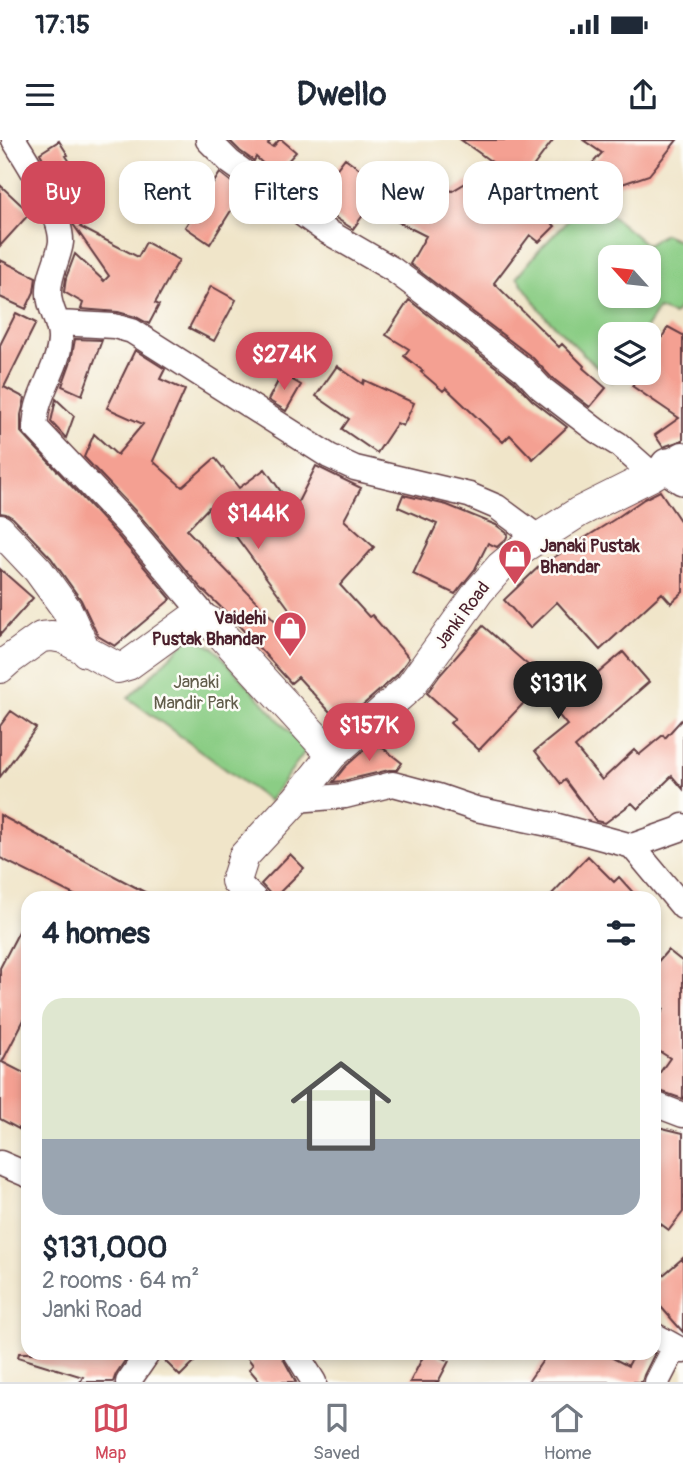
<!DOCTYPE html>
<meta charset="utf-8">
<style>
body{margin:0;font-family:Pangolin,sans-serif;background:#f6f6f7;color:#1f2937;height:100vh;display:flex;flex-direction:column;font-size:26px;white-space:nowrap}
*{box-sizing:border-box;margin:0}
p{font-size:23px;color:#747a83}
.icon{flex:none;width:38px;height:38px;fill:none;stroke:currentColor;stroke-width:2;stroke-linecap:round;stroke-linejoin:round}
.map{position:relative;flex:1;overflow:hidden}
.drawer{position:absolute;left:21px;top:751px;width:640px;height:469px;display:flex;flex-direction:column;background:#fff;border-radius:21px;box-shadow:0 4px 10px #0003}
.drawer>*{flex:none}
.guide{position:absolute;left:21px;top:21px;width:642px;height:63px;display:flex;gap:14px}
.needle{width:46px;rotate:297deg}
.fabs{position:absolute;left:598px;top:105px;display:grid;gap:14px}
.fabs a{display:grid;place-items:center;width:63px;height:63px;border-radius:14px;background:#fff;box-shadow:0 4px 10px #0003;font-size:35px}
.price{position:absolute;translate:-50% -60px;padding:0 16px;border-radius:24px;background:#d1495b;color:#fff;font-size:23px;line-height:46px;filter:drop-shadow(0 2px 4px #0008)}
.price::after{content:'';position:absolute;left:50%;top:42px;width:21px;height:16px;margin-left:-10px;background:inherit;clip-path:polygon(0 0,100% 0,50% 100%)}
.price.active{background:#222;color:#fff}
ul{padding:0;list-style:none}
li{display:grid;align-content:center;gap:14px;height:371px;padding:0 21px}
li span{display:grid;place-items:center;height:217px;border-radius:21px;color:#555}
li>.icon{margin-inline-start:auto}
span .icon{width:126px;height:126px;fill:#fffc;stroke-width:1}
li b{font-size:30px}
h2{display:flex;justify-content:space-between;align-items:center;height:84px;padding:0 21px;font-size:30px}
.tag{padding:0 24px;border-radius:21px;background:#fff;box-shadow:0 4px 10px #0003;font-size:24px;line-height:63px}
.tag.active{background:#d1495b;color:#fff}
.status{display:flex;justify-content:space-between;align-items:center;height:49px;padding:0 35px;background:#fff;direction:ltr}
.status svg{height:19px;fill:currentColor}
header{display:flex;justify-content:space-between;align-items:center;height:91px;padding:0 21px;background:#fff;font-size:32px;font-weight:700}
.menu{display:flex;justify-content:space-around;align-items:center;height:98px;border-top:2px solid #e0e1e3;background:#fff;font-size:19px;color:#747a83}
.menu a{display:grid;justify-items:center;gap:4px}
.menu .active{color:#d1495b}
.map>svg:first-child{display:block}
</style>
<div class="status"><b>17:15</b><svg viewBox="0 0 49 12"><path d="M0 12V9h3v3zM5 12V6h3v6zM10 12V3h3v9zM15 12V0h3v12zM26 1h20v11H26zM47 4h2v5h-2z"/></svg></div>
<header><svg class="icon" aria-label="menu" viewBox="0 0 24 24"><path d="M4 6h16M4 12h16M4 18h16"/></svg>Dwello<svg class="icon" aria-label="share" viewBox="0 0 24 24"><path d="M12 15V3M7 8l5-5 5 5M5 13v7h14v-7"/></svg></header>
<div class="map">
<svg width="683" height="1242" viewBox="0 0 683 1242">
<rect width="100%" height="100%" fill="#fdfcf7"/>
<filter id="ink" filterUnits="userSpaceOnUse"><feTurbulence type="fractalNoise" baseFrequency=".0143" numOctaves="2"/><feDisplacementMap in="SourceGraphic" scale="14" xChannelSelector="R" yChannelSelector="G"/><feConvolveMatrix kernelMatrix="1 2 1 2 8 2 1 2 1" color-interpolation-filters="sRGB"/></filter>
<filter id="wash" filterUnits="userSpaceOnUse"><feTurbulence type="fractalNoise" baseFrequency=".00686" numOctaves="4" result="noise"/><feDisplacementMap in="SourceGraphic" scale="28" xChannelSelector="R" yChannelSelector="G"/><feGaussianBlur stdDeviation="1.57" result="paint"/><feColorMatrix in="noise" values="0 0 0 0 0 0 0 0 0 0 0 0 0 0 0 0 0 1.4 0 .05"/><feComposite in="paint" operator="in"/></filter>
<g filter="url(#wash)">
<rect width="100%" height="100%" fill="#f0e5c9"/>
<path fill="#8bcd85" stroke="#6a7658" stroke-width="2" fill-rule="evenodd" d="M590,58L647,105L664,94L683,102V161L674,175L658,169L642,194H611V233H618L612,242L545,176L517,137L542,107ZM611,117H649V156H611Z
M191,496L214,508L306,610L269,661L128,558Z"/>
<g id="blocks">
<path fill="#f4a092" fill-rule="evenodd" d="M229,0H271L268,4L273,7L279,0H282L296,12L275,35L256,17L254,21L240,11Z
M461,0H553L517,48L555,86L539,102L530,95L494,143L559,207L562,204L584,226L583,228L606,248L590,267L551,237L533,218L410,124L426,96L369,67L353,89L311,62L345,18L389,51L391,47L399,52L413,28L452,51L496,25Z
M583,0H677L649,35L619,45L608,31L571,69L560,58L602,13Z
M59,1L68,15L66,16L84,43L80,46L100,70L80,87L138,117L146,102L179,120L155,163L159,165L149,184L136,177L118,172L81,169L83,163L64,152L66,138L75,114L104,141L109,136L73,84L64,58L40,13Z
M220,33L234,44L232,47L242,53L210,104L185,87Z
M0,45L30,73L0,106Z
M0,120L36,137L34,152L26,169L0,157Z
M211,146L236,160L214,201L189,188Z
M409,160L514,241L532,260L567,287L533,319L510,295L503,302L446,248L443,251L421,232L423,231L404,216L409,209L386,195Z
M16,173L36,183L4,247L25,258L21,275V292L118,396L171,459L115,506L98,496L81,460L51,418L13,378L6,374L0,373V205Z
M668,187L683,195V300L663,307L655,295L679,278L632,246L640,233H649V220Z
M75,199L102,200L82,255L62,246L71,221Z
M135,210L165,229L160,239L185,250L153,321L182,347L215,318L239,348L265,329L294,370L316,326L361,348L344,380L374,407L340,445L369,477L372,475L409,518L397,535L341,584L298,537L291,543L233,479L200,447L140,376L84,317L94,294L117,315L143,284L107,268ZM212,364L296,478L283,489L187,390Z
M337,226L363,244L364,240L414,263L403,286L397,283L377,313L342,289L349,279L316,256Z
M282,234L301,245L286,271L268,260Z
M56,259L74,276L66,298L51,282Z
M660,351L683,385V452L671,463L662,453L600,510L557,462L530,488L504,460L547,419L548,421L615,379L644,359Z
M403,355L447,365L496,385L508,394L506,399L497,407L488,403L475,429L455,454L413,434L437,384L398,367Z
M0,429L33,458L0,495Z
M483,486L567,559L581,545L582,547L623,512L649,542L575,607L602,640L634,610L639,615L663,595L665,598L683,578V649L672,636L638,669L632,663L605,683L596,681L565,640L561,644L535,611L567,585L537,549L479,610L450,583L455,578L427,553L440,535Z
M11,571L36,588L0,637V586Z
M374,601L402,623L397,630H389L343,641L333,642L345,627Z
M0,675L84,720L156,758H80L0,718Z
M290,714L304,728L274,758L261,744Z
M588,716L614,742L619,737L638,758H548Z
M28,774V872L2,922L28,935V994L0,979V828Z
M668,810L683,822V959L654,949V941L670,918L654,908V884L664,869L654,861V826Z
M654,986L683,993V1072L669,1090L654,1079Z
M683,1118V1192L654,1159V1143Z
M19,1213H130L116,1234L113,1242H80L83,1237L18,1217Z
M163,1213H203L180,1236L162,1218Z
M244,1213H280L296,1242H260L249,1229L253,1225Z
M425,1213H432L449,1221L438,1242H410Z
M548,1213H603L628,1226L635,1213H655L644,1235L642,1242H528Z"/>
</g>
</g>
<g filter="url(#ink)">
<use href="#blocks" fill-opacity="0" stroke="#633d43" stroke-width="2"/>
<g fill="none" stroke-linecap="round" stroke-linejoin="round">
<g stroke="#633d43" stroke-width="27">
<path id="minor" d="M14,0C29,24 62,75 61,102C59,119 48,135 49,154C49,170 61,183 60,200C59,223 44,244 38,266C36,273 36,280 35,287L129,386L209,481
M208,0L230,22L323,89L392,129L415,146L524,230L541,248L597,291L618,304L653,335
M59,183L114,186L132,191L329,316L355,328L469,355L497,367L539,398
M296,660L345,656L393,644L438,656L476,669L558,686L632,706L680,689L683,686
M632,706L683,767
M236,741L254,758
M654,964L683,975
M0,1023L28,1035
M654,1195L683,1211
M296,1213L314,1242
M128,1242L148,1213
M657,1242L675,1207"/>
</g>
<g stroke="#633d43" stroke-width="32">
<path id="tertiary" d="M0,390L38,430L67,470L86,512
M0,528L9,520L41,497L52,496L63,498L118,528L128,525L190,480L199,478L209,481L332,615
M236,741L244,716L296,660L332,615L410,547L479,451L501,426L524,407L579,372L653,335L683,317"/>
</g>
<g stroke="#633d43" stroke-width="38">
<path id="secondary" d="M668,326L683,337"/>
</g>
<use href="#minor" stroke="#fff" stroke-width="24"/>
<use href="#tertiary" stroke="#fff" stroke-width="30"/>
<use href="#secondary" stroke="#fff" stroke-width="35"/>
</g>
</g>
<defs>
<g id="shop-pin" transform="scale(1.75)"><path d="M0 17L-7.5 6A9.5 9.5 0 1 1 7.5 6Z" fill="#d1495b" stroke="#fdfcf7"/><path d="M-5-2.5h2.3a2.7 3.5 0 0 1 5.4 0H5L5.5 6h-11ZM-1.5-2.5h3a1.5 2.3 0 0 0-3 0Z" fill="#fff"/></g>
</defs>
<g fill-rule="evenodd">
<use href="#shop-pin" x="515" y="416"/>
<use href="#shop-pin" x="290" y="488"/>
</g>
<g text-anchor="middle" stroke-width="5" stroke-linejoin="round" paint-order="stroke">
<g font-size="18" font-weight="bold" fill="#4a1f2b" stroke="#fdfcf7" text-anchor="start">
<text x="540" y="412">Janaki Pustak<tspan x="540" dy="21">Bhandar</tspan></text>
<text x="266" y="484" text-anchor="end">Vaidehi<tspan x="266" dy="21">Pustak Bhandar</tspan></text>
</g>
<g font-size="18" fill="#4a1f2b" stroke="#fdfcf7">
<text transform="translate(462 475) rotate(-53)" y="6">Janki Road</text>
</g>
<g font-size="18" fill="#615c4a" stroke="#fdfcf7">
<text x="196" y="548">Janaki<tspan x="196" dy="21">Mandir Park</tspan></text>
</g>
</g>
</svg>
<div class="fabs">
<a><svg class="needle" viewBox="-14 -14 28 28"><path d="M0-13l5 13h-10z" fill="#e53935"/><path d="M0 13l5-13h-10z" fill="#747a83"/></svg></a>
<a><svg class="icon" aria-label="layers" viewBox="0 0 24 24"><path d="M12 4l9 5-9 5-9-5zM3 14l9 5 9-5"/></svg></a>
</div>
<b class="price" style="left:284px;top:252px">$274K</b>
<b class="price" style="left:258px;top:411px">$144K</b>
<b class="price active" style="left:558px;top:581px">$131K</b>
<b class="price" style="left:369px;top:623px">$157K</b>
<div class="guide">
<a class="tag active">Buy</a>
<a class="tag">Rent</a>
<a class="tag">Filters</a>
<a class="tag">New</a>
<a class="tag">Apartment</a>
</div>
<section class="drawer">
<h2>4 homes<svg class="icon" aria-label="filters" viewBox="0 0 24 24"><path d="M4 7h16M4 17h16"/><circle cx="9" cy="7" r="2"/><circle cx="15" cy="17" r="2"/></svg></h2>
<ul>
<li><span style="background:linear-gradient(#dfe7d0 65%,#9aa5b1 0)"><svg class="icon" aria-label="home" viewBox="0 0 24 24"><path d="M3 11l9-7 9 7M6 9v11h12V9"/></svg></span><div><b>$131,000</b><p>2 rooms · 64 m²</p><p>Janki Road</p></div></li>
</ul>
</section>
</div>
<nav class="menu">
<a class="active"><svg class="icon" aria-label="map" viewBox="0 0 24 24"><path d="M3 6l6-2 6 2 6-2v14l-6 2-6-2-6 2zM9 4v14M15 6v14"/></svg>Map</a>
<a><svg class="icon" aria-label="saved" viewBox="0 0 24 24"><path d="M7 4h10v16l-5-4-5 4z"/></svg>Saved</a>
<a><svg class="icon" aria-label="home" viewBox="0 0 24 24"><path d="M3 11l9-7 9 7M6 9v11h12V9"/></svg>Home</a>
</nav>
